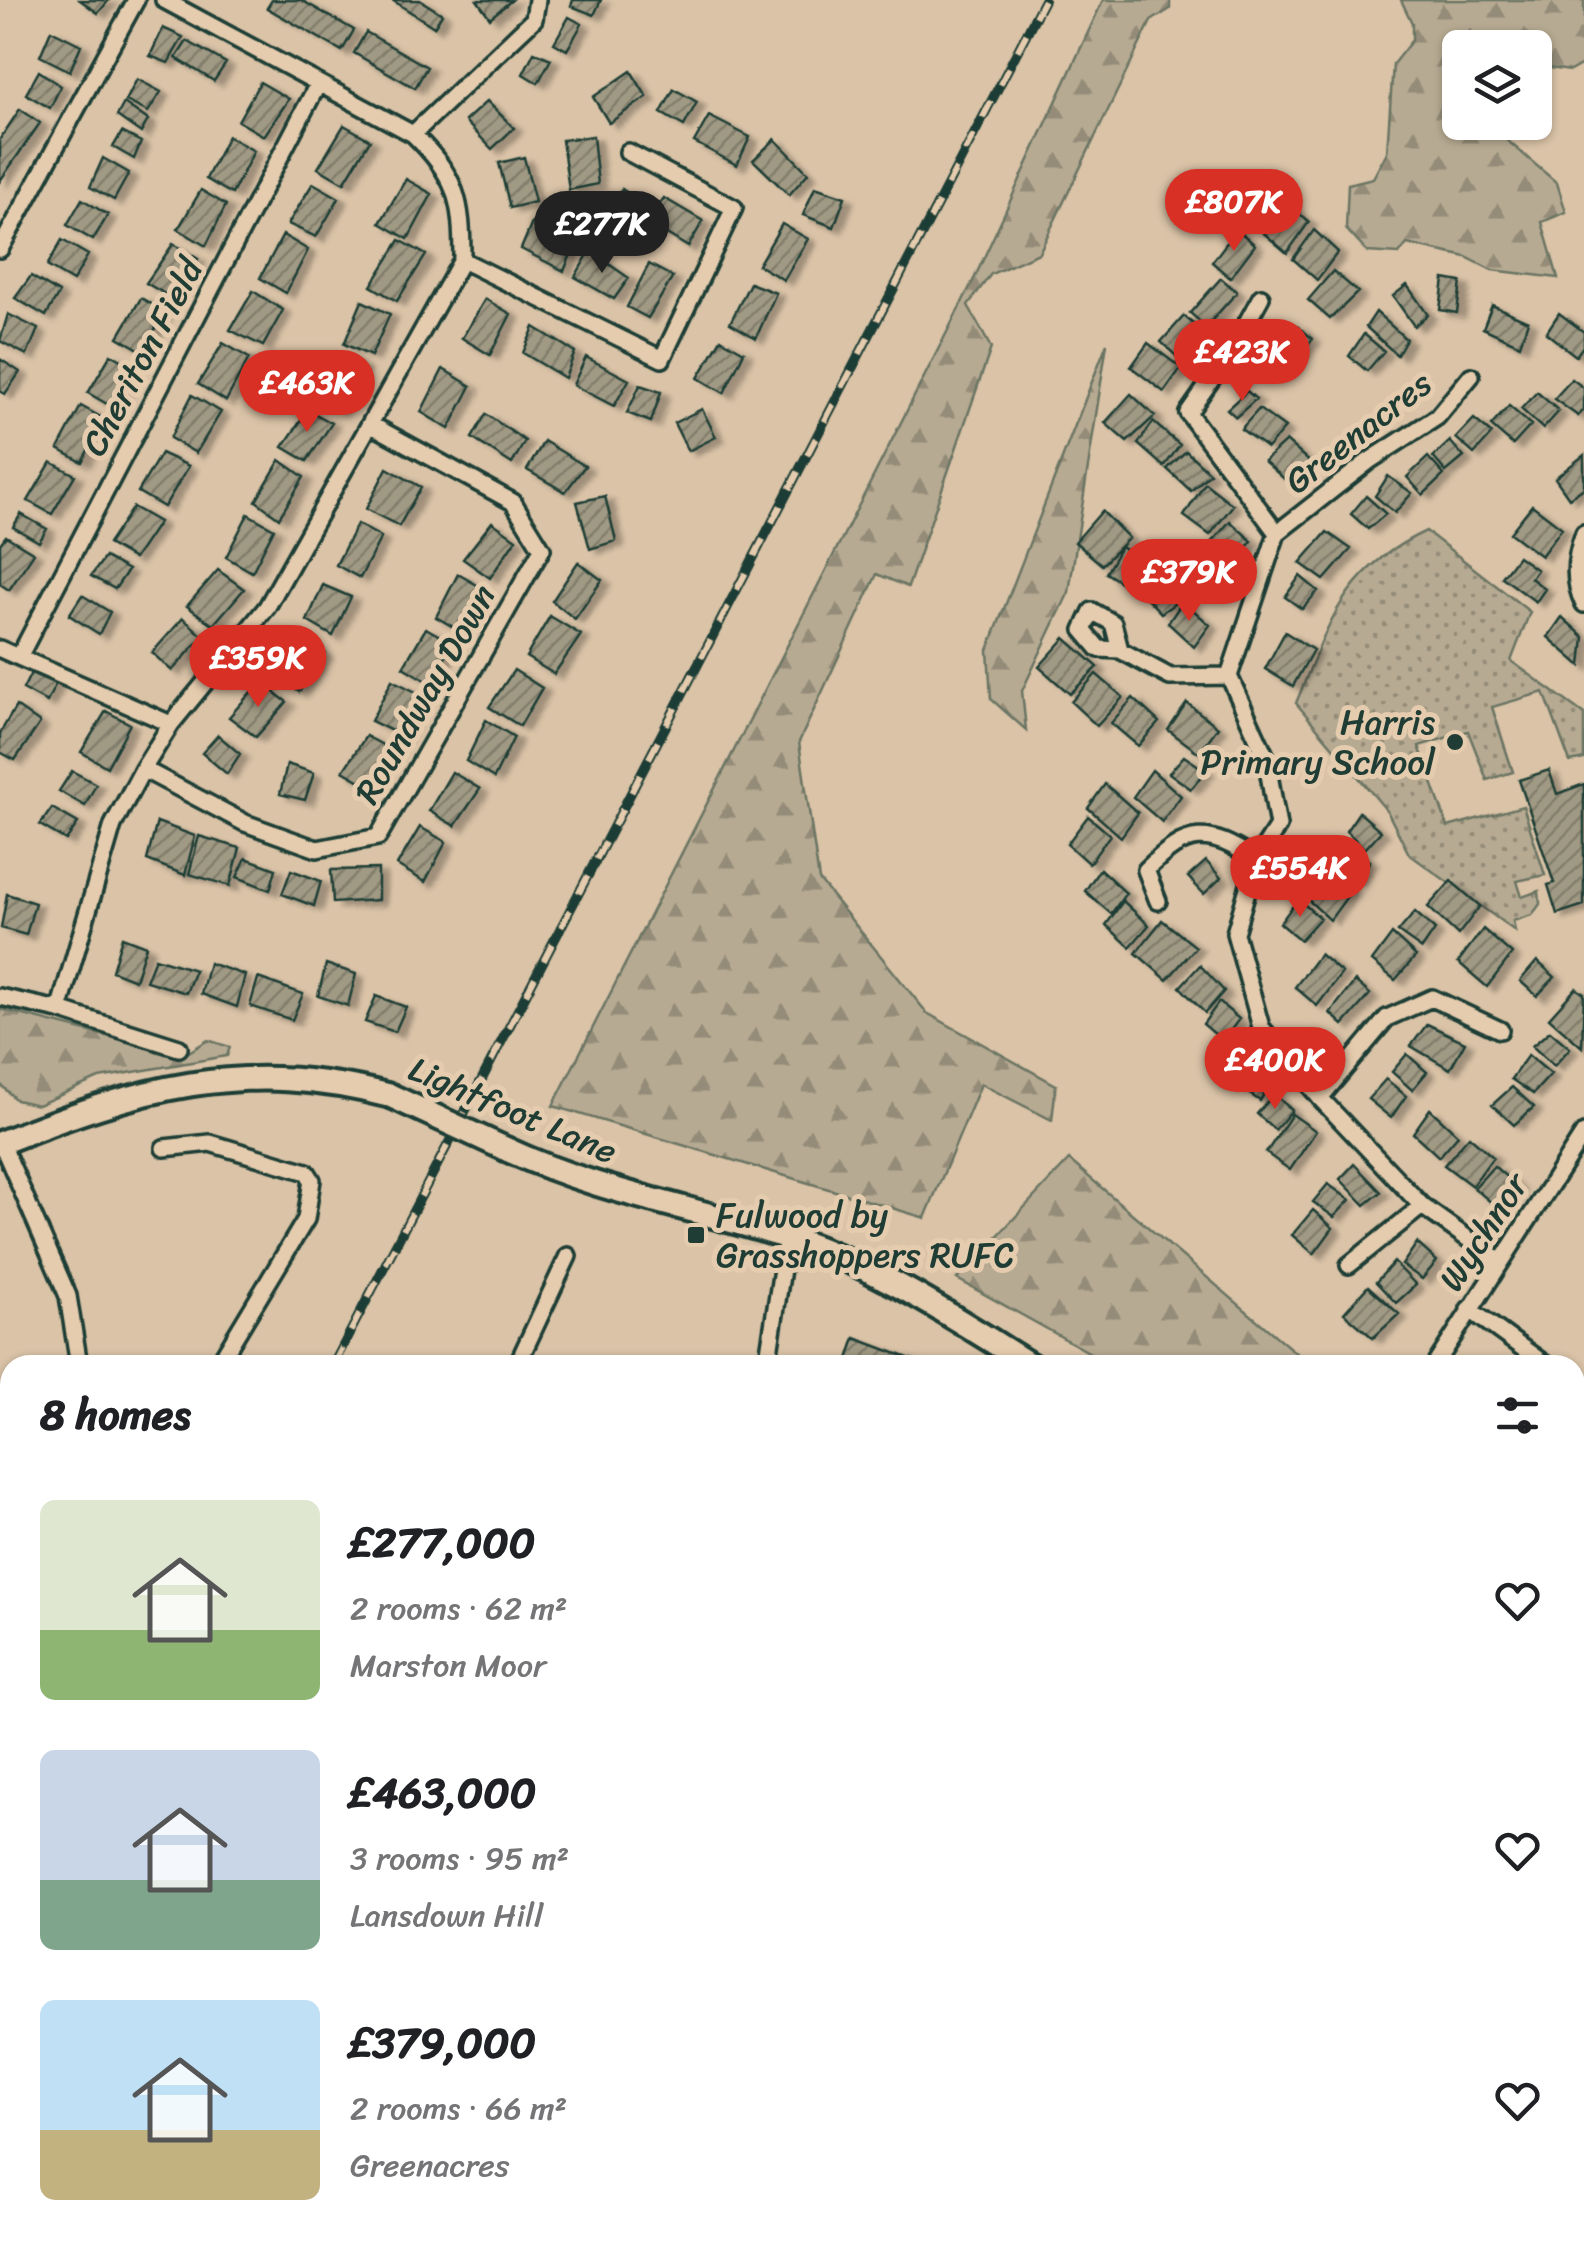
<!DOCTYPE html>
<meta charset="utf-8">
<style>
body{margin:0;font-family:Sriracha,sans-serif;background:#f6f6f6;color:#202124;height:100vh;display:flex;flex-direction:column;font-size:38px;white-space:nowrap}
*{box-sizing:border-box;margin:0}
p{font-size:32px;color:#757577}
.icon{flex:none;width:55px;height:55px;fill:none;stroke:currentColor;stroke-width:2;stroke-linecap:round;stroke-linejoin:round}
.map{position:relative;flex:1;overflow:hidden}
.drawer{position:absolute;left:0px;top:1355px;width:1585px;height:890px;display:flex;flex-direction:column;background:#fff;border-radius:30px 30px 0 0;box-shadow:0 2px 8px #0004}
.drawer>*{flex:none}
.fabs{position:absolute;left:1442px;top:30px;display:grid;gap:20px}
.fabs a{display:grid;place-items:center;width:110px;height:110px;border-radius:15px;background:#fff;box-shadow:0 2px 8px #0004;font-size:50px}
.price{position:absolute;translate:-50% -85px;padding:0 22px;border-radius:35px;background:#d93025;color:#fff;font-size:32px;line-height:65px;filter:drop-shadow(0 2px 5px #0008)}
.price::after{content:'';position:absolute;left:50%;top:60px;width:30px;height:22px;margin-left:-15px;background:inherit;clip-path:polygon(0 0,100% 0,50% 100%)}
.price.on{background:#222;color:#fff}
ul{padding:0;list-style:none}
li{display:flex;align-items:center;gap:30px;height:250px;padding:0 40px}
li span{display:grid;place-items:center;flex:none;width:280px;height:200px;border-radius:15px;color:#555}
li>.icon{margin-inline-start:auto}
span .icon{width:120px;height:120px;fill:#fffc;stroke-width:1}
li b{font-size:42px}
h2{display:flex;justify-content:space-between;align-items:center;height:120px;padding:0 40px;font-size:42px}
.map>svg:first-child{display:block}
</style>
<div class="map">
<svg width="1584" height="2245" viewBox="0 0 1584 2245">
<defs>
<pattern id="grass-dots" width="8" height="8" patternUnits="userSpaceOnUse" patternTransform="scale(2.5)"><rect width="8" height="8" fill="#b7aa92"/><path d="M2 2h.1M6 6h.1" fill="none" stroke="#948c78" stroke-width="1.8" stroke-linecap="round"/></pattern>
<pattern id="forest-firs" width="22" height="20" patternUnits="userSpaceOnUse" patternTransform="scale(2.5)"><rect width="22" height="20" fill="#b7aa92"/><path d="M5 1l3.5 6h-7zM16 11l3.5 6h-7z" fill="#948c78"/></pattern>
<pattern id="building-hatch" width="6" height="6" patternUnits="userSpaceOnUse" patternTransform="scale(2.5)"><rect width="6" height="6" fill="#a09983"/><path d="M-1 1l2-2M0 6l6-6M5 7l2-2" fill="none" stroke="#827e6c"/></pattern>
<filter id="shadow"><feDropShadow dx="8" dy="4.5" stdDeviation="2.5" flood-color="#0004"/></filter>
</defs>
<rect width="100%" height="100%" fill="#dac3a7"/>
<filter id="ink" filterUnits="userSpaceOnUse"><feTurbulence type="fractalNoise" baseFrequency=".01" numOctaves="2"/><feDisplacementMap in="SourceGraphic" scale="20" xChannelSelector="R" yChannelSelector="G"/><feConvolveMatrix kernelMatrix="1 2 1 2 8 2 1 2 1" color-interpolation-filters="sRGB"/></filter>
<g filter="url(#ink)">
<path fill="url(#grass-dots)" stroke="#6b7463" stroke-width="2.5" d="M1426,531L1530,612L1511,661L1584,714V759L1570,762L1544,692L1492,707L1513,772L1487,780L1468,731L1419,746L1448,827L1523,806L1545,875L1517,881L1522,897L1539,891L1540,904L1532,915L1513,921L1515,931L1409,854L1387,811L1296,703C1329,624 1342,570 1426,531Z"/>
<path fill="url(#forest-firs)" stroke="#6b7463" stroke-width="2.5" d="M1103,0H1170V9L1151,21L1039,253L991,274L968,305L991,348L908,587L877,574L799,742L819,880L927,1013L1056,1085L1052,1120L981,1084L925,1218L553,1106L975,277Z
M1401,0H1584V63L1570,71L1535,66V48H1460V122L1487,123L1557,183L1566,212L1542,222L1558,278L1492,270L1466,257L1407,244L1399,254L1367,252L1346,229L1348,184L1373,178L1387,152L1393,64L1412,40V23Z
M1107,343L1069,592L1022,691L1026,730L991,699L988,650Z
M0,1009L173,1053L184,1055L208,1040L230,1047L227,1056L99,1078L38,1105L16,1100L0,1084Z
M1069,1160L1310,1365H1112L957,1279Z"/>
<path fill="#b7aa92" stroke="#6b7463" stroke-width="2.5" d="M1575,1698L1584,1703V2245H702L689,2235H1575Z"/>
<path fill="url(#building-hatch)" stroke="#1f3d34" stroke-width="2.5" filter="url(#shadow)" d="M80,0H109L98,13Z
M272,0H301L354,30L342,51L267,8Z
M392,0H420L442,14L434,27Z
M477,0H512L490,18Z
M573,0H601L594,15L571,6Z
M569,17L582,24L567,50L554,43Z
M163,28L183,37L168,63L150,56Z
M51,30L81,45L70,71L40,56Z
M366,32L427,67L415,88L354,53Z
M187,41L226,63L214,81L176,58Z
M534,52L551,59L538,83L523,74Z
M39,71L61,86L50,108L26,94Z
M631,71L647,97L609,123L593,97Z
M137,79L161,92L148,112L126,101Z
M260,82L289,99L264,136L238,121Z
M674,89L697,102L684,126L661,113Z
M487,101L514,128L492,149L465,121Z
M124,103L148,120L141,133L117,116Z
M20,109L40,123L0,181V139Z
M709,116L750,137L737,165L694,142Z
M344,125L370,140L344,183L318,168Z
M122,132L141,142L134,159L113,147Z
M228,136L254,151L232,194L206,179Z
M593,136L598,184L569,190L562,140Z
M775,139L808,173L789,195L753,160Z
M524,157L535,202L510,208L499,163Z
M103,158L129,173L114,200L90,187Z
M406,179L432,194L408,239L380,223Z
M313,183L339,198L316,237L288,224Z
M815,187L845,197L834,227L803,215Z
M622,189L641,202L628,226L606,210Z
M201,190L226,205L206,246L178,229Z
M1276,193L1309,222L1287,253L1253,224Z
M664,198L703,221L688,247L647,222Z
M82,199L108,215L93,240L67,225Z
M532,223L575,245L564,271L521,249Z
M782,224L808,239L784,280L758,265Z
M1237,229L1255,245L1230,278L1212,262Z
M1314,230L1338,252L1317,280L1293,259Z
M283,235L308,250L286,293L260,278Z
M62,240L88,255L73,281L47,266Z
M400,240L426,255L397,301L371,286Z
M173,244L198,259L172,298L146,283Z
M590,251L629,278L614,299L575,277Z
M649,264L673,277L648,318L627,307Z
M1333,271L1358,292L1330,319L1308,300Z
M31,276L59,293L46,316L15,298Z
M1221,278L1237,292L1206,327L1190,313Z
M1444,279L1461,282L1457,313L1440,310Z
M750,283L776,293L756,338L730,323Z
M1407,285L1428,315L1414,326L1393,296Z
M253,291L283,310L263,346L230,330Z
M141,298L164,311L144,352L118,337Z
M485,299L511,314L490,355L462,338Z
M362,301L390,314L371,356L344,344Z
M1492,305L1528,321L1520,345L1483,328Z
M1376,312L1406,339L1397,355L1366,327Z
M1559,313L1584,332V345L1576,356L1546,333Z
M8,314L38,329L27,355L0,341Z
M1184,316L1211,339L1189,368L1161,342Z
M1297,326L1313,339L1285,370L1272,358Z
M534,327L575,352L565,378L523,353Z
M1364,334L1384,351L1367,371L1349,356Z
M721,339L744,352L724,393L698,378Z
M223,343L249,358L226,401L198,384Z
M1148,343L1181,368L1164,392L1131,367Z
M336,352L362,367L339,410L314,395Z
M111,354L134,367L114,408L88,393Z
M586,357L629,380L614,406L573,385Z
M0,359L20,372L5,394L0,391Z
M443,369L471,386L449,429L421,412Z
M1572,379L1584,388V410L1578,416L1554,399Z
M640,385L661,392L651,422L627,413Z
M1247,391L1256,399L1236,417L1227,409Z
M1537,392L1559,411L1543,429L1521,409Z
M1131,394L1155,416L1127,442L1105,423Z
M192,395L221,412L196,453L170,438Z
M81,406L104,419L82,462L58,449Z
M1509,406L1531,425L1513,445L1491,426Z
M702,409L716,437L688,451L674,423Z
M1259,409L1285,428L1267,448L1241,429Z
M308,410L332,423L307,461L283,447Z
M486,414L525,441L512,464L472,438Z
M1474,419L1492,434L1474,454L1456,438Z
M1153,422L1180,445L1164,467L1138,444Z
M544,441L585,466L565,492L527,470Z
M1286,441L1312,464L1290,484L1264,461Z
M1450,441L1464,457L1446,472L1433,457Z
M1186,451L1210,473L1191,491L1167,469Z
M161,453L189,466L164,507L138,492Z
M1584,455V488L1569,498L1555,478Z
M1428,457L1444,475L1423,495L1407,477Z
M280,460L304,477L279,518L256,501Z
M51,462L75,475L52,514L28,501Z
M387,468L421,487L399,526L366,509Z
M1388,476L1412,493L1395,513L1375,496Z
M1205,483L1233,505L1210,535L1184,516Z
M605,496L616,541L590,549L577,502Z
M1366,496L1386,514L1368,529L1351,514Z
M1532,505L1562,528L1541,556L1510,533Z
M133,507L159,522L134,559L108,544Z
M1102,511L1129,538L1102,565L1075,542Z
M21,514L47,529L39,542L13,527Z
M248,514L274,529L252,572L226,557Z
M1230,521L1252,541L1233,563L1211,543Z
M492,522L516,539L490,578L463,559Z
M357,524L381,537L360,578L336,565Z
M1327,532L1351,549L1324,580L1300,563Z
M6,536L34,553L9,590L0,584V544Z
M1121,547L1150,568L1134,590L1106,573Z
M1518,556L1537,570L1531,578L1545,589L1536,602L1502,577Z
M105,557L128,570L115,589L91,576Z
M578,562L602,580L575,619L552,601Z
M218,570L244,589L213,625L187,606Z
M458,574L484,589L462,632L436,617Z
M1159,576L1181,599L1161,613L1141,592Z
M1300,576L1318,591L1302,609L1285,597Z
M323,585L351,597L333,636L307,621Z
M82,595L110,612L99,634L69,615Z
M1183,601L1210,625L1194,647L1168,623Z
M550,616L581,635L554,674L526,657Z
M1562,617L1584,637L1581,666L1548,637Z
M183,618L203,636L172,671L152,653Z
M426,628L452,643L432,684L403,667Z
M1285,632L1313,650L1293,686L1265,669Z
M299,634L325,653L299,692L273,673Z
M1065,638L1098,667L1070,694L1039,667Z
M33,669L56,683L47,702L23,689Z
M514,670L542,688L520,726L489,707Z
M1096,674L1123,697L1097,726L1071,702Z
M392,680L422,695L402,736L371,721Z
M260,682L287,702L256,737L229,717Z
M1133,698L1159,722L1138,746L1111,723Z
M1187,703L1218,727L1199,753L1168,730Z
M16,706L40,723L15,760L0,752V733Z
M106,711L130,724L107,767L81,752Z
M486,720L514,737L494,778L466,761Z
M218,735L240,754L227,774L202,753Z
M366,736L390,749L369,786L343,771Z
M1184,756L1206,771L1191,789L1169,773Z
M287,764L314,773L305,800L280,794Z
M1152,770L1181,796L1162,822L1133,797Z
M1549,770L1557,794L1584,784V905L1557,914L1548,885L1554,883L1519,780Z
M72,771L96,784L85,806L59,791Z
M452,772L480,789L455,826L429,811Z
M1105,784L1138,813L1121,837L1088,808Z
M52,808L78,823L66,840L40,825Z
M1359,812L1381,831L1365,849L1346,831Z
M1088,816L1110,835L1089,864L1067,844Z
M157,822L195,836L185,875L147,860Z
M420,827L446,842L425,882L397,865Z
M199,836L240,848L230,886L189,874Z
M1349,845L1370,861L1357,880L1335,865Z
M246,858L276,869L270,890L237,877Z
M1206,861L1221,878L1204,894L1188,877Z
M378,869V900L333,903L331,870Z
M1100,869L1126,893L1111,914L1085,891Z
M291,870L321,881L314,906L282,894Z
M1327,870L1351,891L1330,920L1306,898Z
M1451,881L1480,906L1458,935L1428,907Z
M7,894L35,903L26,935L1,928Z
M1298,899L1320,918L1300,940L1280,923Z
M1123,901L1149,925L1130,947L1106,925Z
M1415,912L1435,930L1422,949L1398,932Z
M1162,920L1196,947L1167,980L1136,953Z
M1483,929L1512,954L1487,987L1458,962Z
M1392,934L1416,956L1395,980L1372,961Z
M122,937L146,946L135,980L112,971Z
M1320,954L1342,973L1317,1006L1295,987Z
M155,958L195,970L186,993L146,981Z
M1537,961L1555,977L1537,996L1520,981Z
M209,963L245,975L237,1007L201,994Z
M326,964L356,974L348,1006L318,996Z
M1200,965L1224,991L1205,1013L1180,987Z
M258,978L303,994L292,1020L250,1006Z
M1355,981L1370,994L1343,1025L1330,1013Z
M1576,988L1584,994L1582,1047L1549,1018Z
M376,996L406,1007L395,1032L365,1022Z
M1219,1002L1239,1019L1223,1041L1203,1024Z
M1427,1024L1465,1042L1450,1069L1411,1046Z
M1550,1031L1570,1048L1554,1066L1532,1046Z
M1235,1032L1257,1047L1240,1071L1220,1058Z
M1407,1054L1427,1072L1412,1090L1392,1072Z
M1528,1055L1551,1074L1533,1094L1511,1079Z
M1254,1064L1274,1077L1260,1101L1241,1088Z
M1386,1079L1406,1096L1391,1118L1368,1099Z
M1512,1087L1534,1107L1514,1125L1492,1105Z
M1274,1094L1292,1110L1275,1130L1257,1114Z
M1430,1109L1458,1135L1439,1157L1413,1133Z
M1292,1114L1316,1131L1290,1170L1266,1153Z
M1469,1136L1493,1157L1472,1186L1444,1165Z
M1354,1164L1381,1192L1365,1205L1340,1179Z
M1494,1166L1518,1187L1499,1209L1474,1188Z
M1328,1184L1350,1200L1334,1217L1313,1202Z
M1313,1210L1333,1228L1314,1254L1292,1235Z
M1417,1243L1437,1261L1422,1279L1402,1265Z
M1394,1262L1416,1285L1396,1303L1376,1282Z
M1368,1286L1399,1314L1373,1338L1344,1313Z
M855,1338L927,1365H851L847,1362Z"/>
<g fill="none" stroke-linecap="round" stroke-linejoin="round">
<g stroke="#1f3d34" stroke-width="22">
<path id="minor" d="M413,134L534,19L537,0
M0,249L136,0
M462,260L662,359L734,208L628,152
M1261,297L1230,353L1188,413L1277,533
M1471,376L1437,417L1369,461L1277,533L1229,676L1266,757L1278,826L1256,860L1235,933L1261,1027L1320,1098L1422,1206L1499,1261
M1584,533C1575,557 1572,581 1584,604
M0,649L171,724
M1120,650L1113,623L1092,611L1083,630L1099,649L1120,650L1170,677L1229,676
M19,657L318,84
M143,769L245,823L317,849L378,837L542,549L513,502L370,424
M1158,901L1146,870C1188,828 1207,828 1256,860
M0,997L59,1010L179,1048
M59,1010L113,825L143,769L171,724L267,607L462,260C462,199 457,177 413,134L164,0
M1320,1098L1387,1018L1432,998L1500,1030
M1,1142L68,1296L79,1365
M164,1148L210,1143L307,1172L312,1180L306,1219L218,1365
M1349,1265L1422,1206
M1469,1309L1546,1365
M517,1365L568,1256
M767,1365L787,1237
M1435,1365L1584,1133
M1575,1404L1584,1420
M0,1414L10,1412
M0,1681L10,1664
M671,2235L684,2245"/>
</g>
<g stroke="#1f3d34" stroke-width="30">
<path id="secondary" d="M0,1143C138,1088 243,1057 391,1096
M508,1150C598,1192 693,1207 786,1237C874,1264 953,1317 1030,1365
M1575,1686L1584,1691"/>
</g>
<g stroke="#1f3d34" stroke-width="35">
<path id="motorway" d="M0,2047L10,2052
M329,2235L346,2245
M431,2235L447,2245"/>
</g>
<use href="#minor" stroke="#e6ccae" stroke-width="15"/>
<use href="#secondary" stroke="#e6ccae" stroke-width="22"/>
<use href="#motorway" stroke="#e6ccae" stroke-width="28"/>
<g stroke="#1f3d34" stroke-width="10">
<path id="rail" d="M333,1365L1044,0
M0,1973L10,1954
M0,2002L10,1983"/>
</g>
<use href="#rail" stroke="#e6ccae" stroke-width="6" stroke-dasharray="19" stroke-linecap="butt"/>
<g stroke="#1f3d34" stroke-width="30" stroke-linecap="butt">
<path id="secondary-bridge" d="M391,1096L508,1150"/>
</g>
<g stroke="#1f3d34" stroke-width="35" stroke-linecap="butt">
<path id="motorway-bridge" d="M0,1992L10,1998"/>
</g>
<use href="#secondary-bridge" stroke="#e6ccae" stroke-width="22"/>
<use href="#motorway-bridge" stroke="#e6ccae" stroke-width="28"/>
</g>
</g>
<g fill="#1f3d34" stroke="#e6ccae" stroke-width="4">
<circle cx="1455" cy="742" r="10"/>
<rect x="686" y="1225" width="20" height="20" rx="5"/>
</g>
<g text-anchor="middle" stroke-width="10" stroke-linejoin="round" paint-order="stroke">
<g font-size="35" fill="#1f3d34" stroke="#e6ccae">
<text transform="translate(142 357) rotate(-62)" y="12">Cheriton Field</text>
<text transform="translate(1358 432) rotate(-38)" y="12">Greenacres</text>
<text transform="translate(425 694) rotate(-60)" y="12">Roundway Down</text>
<text transform="translate(513 1110) rotate(23)" y="12">Lightfoot Lane</text>
<text transform="translate(1483 1232) rotate(-57)" y="12">Wychnor</text>
</g>
<g font-size="35" fill="#1f3d34" stroke="#e6ccae" text-anchor="end">
<text x="1435" y="734">Harris<tspan x="1435" dy="40">Primary School</tspan></text>
<text x="716" y="1227" text-anchor="start">Fulwood by<tspan x="716" dy="40">Grasshoppers RUFC</tspan></text>
</g>
</g>
</svg>
<div class="fabs">
<a><svg class="icon" aria-label="layers" viewBox="0 0 24 24"><path d="M12 4l9 5-9 5-9-5zM3 14l9 5 9-5"/></svg></a>
</div>
<b class="price" style="left:1234px;top:254px">£807K</b>
<b class="price on" style="left:602px;top:276px">£277K</b>
<b class="price" style="left:1242px;top:404px">£423K</b>
<b class="price" style="left:307px;top:435px">£463K</b>
<b class="price" style="left:1189px;top:624px">£379K</b>
<b class="price" style="left:258px;top:710px">£359K</b>
<b class="price" style="left:1300px;top:920px">£554K</b>
<b class="price" style="left:1275px;top:1112px">£400K</b>
<section class="drawer">
<h2>8 homes<svg class="icon" aria-label="filters" viewBox="0 0 24 24"><path d="M4 7h16M4 17h16"/><circle cx="9" cy="7" r="2"/><circle cx="15" cy="17" r="2"/></svg></h2>
<ul>
<li><span style="background:linear-gradient(#dfe7d0 65%,#8fb573 0)"><svg class="icon" aria-label="home" viewBox="0 0 24 24"><path d="M3 11l9-7 9 7M6 9v11h12V9"/></svg></span><div><b>£277,000</b><p>2 rooms · 62 m²</p><p>Marston Moor</p></div><svg class="icon" aria-label="heart" viewBox="0 0 24 24"><path d="M12 20l-8-8c-3-5 5-10 8-4 3-6 11-1 8 4z"/></svg></li>
<li><span style="background:linear-gradient(#c9d6e8 65%,#7fa58c 0)"><svg class="icon" aria-label="home" viewBox="0 0 24 24"><path d="M3 11l9-7 9 7M6 9v11h12V9"/></svg></span><div><b>£463,000</b><p>3 rooms · 95 m²</p><p>Lansdown Hill</p></div><svg class="icon" aria-label="heart" viewBox="0 0 24 24"><path d="M12 20l-8-8c-3-5 5-10 8-4 3-6 11-1 8 4z"/></svg></li>
<li><span style="background:linear-gradient(#bfe0f5 65%,#c2b280 0)"><svg class="icon" aria-label="home" viewBox="0 0 24 24"><path d="M3 11l9-7 9 7M6 9v11h12V9"/></svg></span><div><b>£379,000</b><p>2 rooms · 66 m²</p><p>Greenacres</p></div><svg class="icon" aria-label="heart" viewBox="0 0 24 24"><path d="M12 20l-8-8c-3-5 5-10 8-4 3-6 11-1 8 4z"/></svg></li>
</ul>
</section>
</div>
